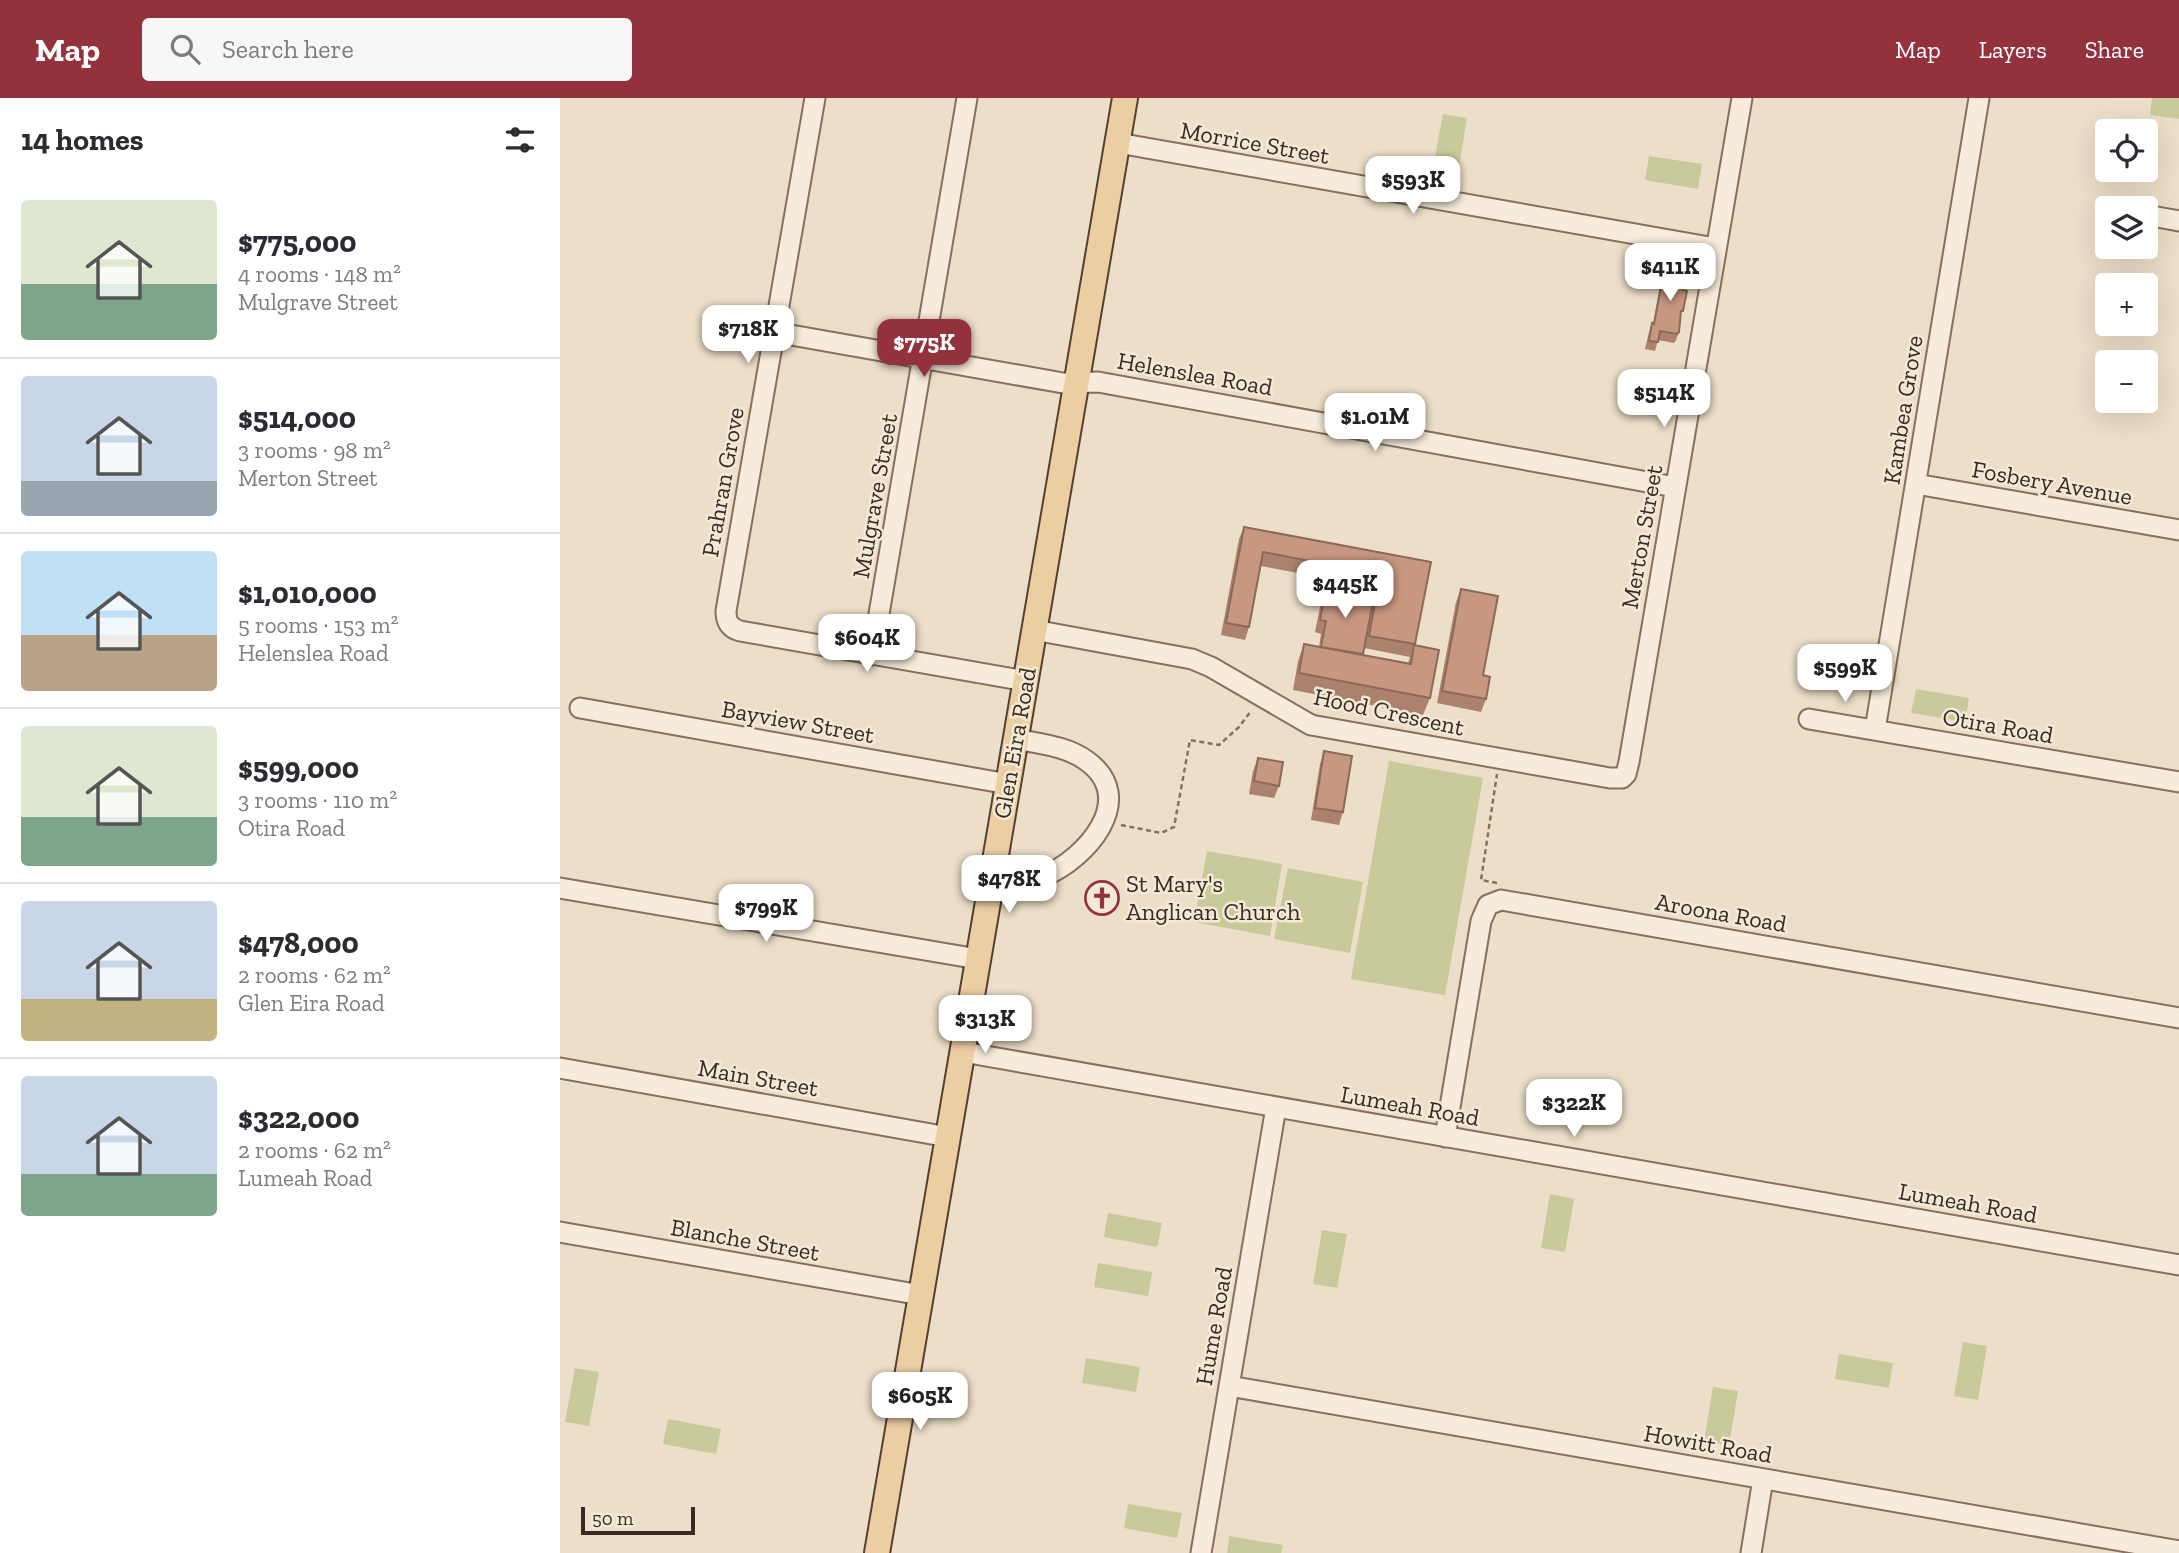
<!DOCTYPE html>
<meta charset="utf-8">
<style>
body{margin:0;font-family:"Zilla Slab",serif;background:#f7f7f7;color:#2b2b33;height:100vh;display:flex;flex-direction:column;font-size:26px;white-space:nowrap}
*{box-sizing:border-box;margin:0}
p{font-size:23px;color:#7c7c81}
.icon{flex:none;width:38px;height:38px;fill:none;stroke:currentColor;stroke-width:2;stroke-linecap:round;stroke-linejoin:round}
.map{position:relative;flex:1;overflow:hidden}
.drawer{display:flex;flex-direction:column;background:#fff;width:560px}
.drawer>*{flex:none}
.fabs{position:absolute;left:1535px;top:21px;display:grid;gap:14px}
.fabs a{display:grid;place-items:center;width:63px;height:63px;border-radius:7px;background:#fff;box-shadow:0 7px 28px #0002;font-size:35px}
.scale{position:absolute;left:21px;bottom:18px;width:114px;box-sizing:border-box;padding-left:7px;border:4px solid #382a21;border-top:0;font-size:19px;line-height:24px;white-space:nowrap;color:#382a21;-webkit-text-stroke:5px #f4e9d7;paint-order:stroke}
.price{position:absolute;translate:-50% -60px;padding:0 16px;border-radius:14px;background:#fff;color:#222;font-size:23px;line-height:46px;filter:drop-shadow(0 2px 4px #0008)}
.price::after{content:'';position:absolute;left:50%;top:42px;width:21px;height:16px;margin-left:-10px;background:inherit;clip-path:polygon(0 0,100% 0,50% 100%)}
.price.on{background:#93313c;color:#fff}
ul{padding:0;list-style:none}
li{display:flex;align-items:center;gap:21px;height:175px;padding:0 21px}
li+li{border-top:2px solid #e1e1e2}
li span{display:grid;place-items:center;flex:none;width:196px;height:140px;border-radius:7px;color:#555}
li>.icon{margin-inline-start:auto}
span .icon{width:84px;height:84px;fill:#fffc;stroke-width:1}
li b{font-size:30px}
h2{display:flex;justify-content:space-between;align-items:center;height:84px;padding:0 21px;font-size:30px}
header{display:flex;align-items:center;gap:42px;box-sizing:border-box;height:98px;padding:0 35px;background:#93313c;color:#fff}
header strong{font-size:33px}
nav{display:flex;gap:38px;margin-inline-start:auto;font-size:24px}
.search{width:490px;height:63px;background:#f7f7f7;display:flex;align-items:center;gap:18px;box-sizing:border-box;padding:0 24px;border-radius:7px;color:#7c7c81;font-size:26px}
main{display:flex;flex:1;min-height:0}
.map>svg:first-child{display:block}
</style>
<header>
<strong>Map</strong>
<div class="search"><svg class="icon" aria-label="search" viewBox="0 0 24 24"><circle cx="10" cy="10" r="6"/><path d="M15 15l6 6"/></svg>Search here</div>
<nav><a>Map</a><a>Layers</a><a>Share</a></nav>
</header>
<main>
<section class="drawer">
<h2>14 homes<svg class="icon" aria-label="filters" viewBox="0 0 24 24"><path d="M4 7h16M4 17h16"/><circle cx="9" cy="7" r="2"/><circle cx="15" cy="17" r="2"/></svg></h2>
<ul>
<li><span style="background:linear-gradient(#dfe7d0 60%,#7fa58c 0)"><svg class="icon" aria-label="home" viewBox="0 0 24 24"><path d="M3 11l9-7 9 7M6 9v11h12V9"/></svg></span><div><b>$775,000</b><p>4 rooms · 148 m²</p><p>Mulgrave Street</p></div></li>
<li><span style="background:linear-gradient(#c9d6e8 75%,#9aa5b1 0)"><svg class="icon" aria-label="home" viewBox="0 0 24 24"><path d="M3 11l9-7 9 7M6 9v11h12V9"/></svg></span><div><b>$514,000</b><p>3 rooms · 98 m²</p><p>Merton Street</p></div></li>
<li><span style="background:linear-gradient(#bfe0f5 60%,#b9a48a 0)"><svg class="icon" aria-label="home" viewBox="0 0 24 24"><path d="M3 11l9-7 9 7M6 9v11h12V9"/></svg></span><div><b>$1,010,000</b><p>5 rooms · 153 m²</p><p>Helenslea Road</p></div></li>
<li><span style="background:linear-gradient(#dfe7d0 65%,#7fa58c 0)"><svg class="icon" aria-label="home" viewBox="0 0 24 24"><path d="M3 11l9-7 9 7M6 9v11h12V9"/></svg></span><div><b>$599,000</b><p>3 rooms · 110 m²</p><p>Otira Road</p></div></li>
<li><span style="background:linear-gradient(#c9d6e8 70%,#c2b280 0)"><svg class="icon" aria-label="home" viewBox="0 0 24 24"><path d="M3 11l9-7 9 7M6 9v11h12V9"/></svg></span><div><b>$478,000</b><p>2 rooms · 62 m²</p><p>Glen Eira Road</p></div></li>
<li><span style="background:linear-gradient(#c9d6e8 70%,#7fa58c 0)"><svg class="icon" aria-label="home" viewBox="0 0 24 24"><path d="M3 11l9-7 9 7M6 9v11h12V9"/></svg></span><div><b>$322,000</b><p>2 rooms · 62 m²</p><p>Lumeah Road</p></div></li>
</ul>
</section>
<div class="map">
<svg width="1619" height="1455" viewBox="0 0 1619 1455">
<rect width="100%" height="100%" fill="#ecdec8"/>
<path fill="#c9ca9c" d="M1592,0H1619V21L1590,17Z
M883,16L907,20L898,74L873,69Z
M1089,58L1142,66L1138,91L1085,82Z
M1356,591L1409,600L1405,624L1351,615Z
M829,663L923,680L885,897L791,881Z
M647,753L722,766L710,838L634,824Z
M728,770L803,784L790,855L714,841Z
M990,1096L1014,1101L1005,1154L981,1150Z
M548,1115L602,1125L597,1149L544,1139Z
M762,1132L787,1136L777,1190L753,1186Z
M538,1165L592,1174L588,1198L534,1189Z
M1403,1244L1427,1248L1418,1302L1394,1298Z
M1279,1256L1333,1265L1329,1290L1275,1281Z
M526,1260L580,1269L576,1294L522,1285Z
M15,1270L39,1274L29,1328L5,1324Z
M1153,1289L1178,1293L1169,1347L1144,1343Z
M108,1321L161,1331L156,1356L103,1346Z
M568,1406L622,1415L617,1440L564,1430Z
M669,1438L723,1447L721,1455H667Z"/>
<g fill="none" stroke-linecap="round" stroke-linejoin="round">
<g stroke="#87705e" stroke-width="23">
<path id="minor" d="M255,0L166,513C166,523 169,530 180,533L466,583
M558,45L1155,150
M1586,117L1619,123
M214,234L503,285L538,284L1115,389
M1356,386L1619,432
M474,532L632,561L651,569L751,627L1050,680H1062L1066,676L1069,664L1182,0
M312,557L407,0
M20,610L448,686
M1249,621L1619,684
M1315,632L1419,0
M431,784C449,785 468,785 484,778C526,761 579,701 527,663C507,648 480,646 456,641
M0,790L418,861
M403,954L1619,1167
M0,970L388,1039
M885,1039L921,823L928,807L941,802L1619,920
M0,1134L361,1197
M669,1288L1619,1453
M641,1455L716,1009
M1191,1455L1203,1381"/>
</g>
<g stroke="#553f32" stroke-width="28">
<path id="major" d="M317,1455L565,0"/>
</g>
<path stroke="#87705e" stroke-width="2.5" stroke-dasharray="5 3.5" stroke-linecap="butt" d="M561,727L601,735L614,729L630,642L659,647L679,629L691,613
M937,785L921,782L937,676"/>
<use href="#minor" stroke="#f7ecdb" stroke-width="19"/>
<use href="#major" stroke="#eccea3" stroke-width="24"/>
</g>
<path fill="#ac826e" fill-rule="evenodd" d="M1105,168L1123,192L1119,234L1116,242L1114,245L1098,242L1095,253L1085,251L1089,234L1092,225L1093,226L1102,176Z
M684,429L871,464L855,546L870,600L863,617L733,592L738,563L744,546L759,549L761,536L755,534L762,499L767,486L799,502L812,504L813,502L810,501L813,489L701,468L689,529L685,542L661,537L679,441ZM804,550L850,559L848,565L803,557Z
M901,491L923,577L926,601L921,614L877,605L896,504Z
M764,653L783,714L779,727L751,722L760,666Z
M698,660L719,688L714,700L689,696L693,673Z"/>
<path fill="#c89780" stroke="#8c6a5a" stroke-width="2" d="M1105,168L1127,172L1123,192L1127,193L1123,213H1121L1119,234L1117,236L1100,233L1098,244L1089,243L1092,225L1094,226Z
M684,429L871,464L855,546L809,538L818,489H815L817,476L703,454L689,529L666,525Z
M767,486L800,492L799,502L813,504L803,556L761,549L766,523L760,522Z
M901,491L938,498L923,577L930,579L926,601L882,593Z
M744,546L851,566L854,547L879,552L870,600L739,575Z
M764,653L792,658L783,714L755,710Z
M698,660L723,664L719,688L694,683Z"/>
<defs>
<g id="church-ring" transform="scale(1.75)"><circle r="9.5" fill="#f4e9d7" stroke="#93313c" stroke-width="1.5"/><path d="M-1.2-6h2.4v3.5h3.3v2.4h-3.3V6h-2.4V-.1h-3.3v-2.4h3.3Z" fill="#93313c"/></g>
</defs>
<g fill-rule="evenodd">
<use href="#church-ring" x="542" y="800"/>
</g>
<g text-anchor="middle" stroke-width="5" stroke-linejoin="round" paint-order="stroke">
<g font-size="24" fill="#382a21" stroke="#f4e9d7">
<text transform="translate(695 45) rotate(10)" y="8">Morrice Street</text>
<text transform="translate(635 276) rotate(10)" y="8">Helenslea Road</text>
<text transform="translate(1343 312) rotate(-81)" y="8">Kambea Grove</text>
<text transform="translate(163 384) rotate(-80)" y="8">Prahran Grove</text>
<text transform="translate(1492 385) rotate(10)" y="8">Fosbery Avenue</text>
<text transform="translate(315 398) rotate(-80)" y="8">Mulgrave Street</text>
<text transform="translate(1082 439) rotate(-80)" y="8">Merton Street</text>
<text transform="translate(829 614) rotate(12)" y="8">Hood Crescent</text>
<text transform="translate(238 624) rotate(10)" y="8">Bayview Street</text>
<text transform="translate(1438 628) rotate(10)" y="8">Otira Road</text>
<text transform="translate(455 645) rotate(-80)" y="8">Glen Eira Road</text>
<text transform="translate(1161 815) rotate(10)" y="8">Aroona Road</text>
<text transform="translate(198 980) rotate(10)" y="8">Main Street</text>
<text transform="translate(850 1008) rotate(10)" y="8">Lumeah Road</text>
<text transform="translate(1408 1105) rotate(10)" y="8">Lumeah Road</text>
<text transform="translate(185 1142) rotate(10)" y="8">Blanche Street</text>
<text transform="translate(654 1228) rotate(-80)" y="8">Hume Road</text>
<text transform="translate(1148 1346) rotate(10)" y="8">Howitt Road</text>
</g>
<g font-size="24" fill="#382a21" stroke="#f4e9d7" text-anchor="start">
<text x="566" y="794">St Mary's<tspan x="566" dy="28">Anglican Church</tspan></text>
</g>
</g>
</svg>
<div class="fabs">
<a><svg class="icon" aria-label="locate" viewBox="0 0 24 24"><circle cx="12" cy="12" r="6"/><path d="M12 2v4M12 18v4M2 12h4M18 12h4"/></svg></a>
<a><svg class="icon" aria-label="layers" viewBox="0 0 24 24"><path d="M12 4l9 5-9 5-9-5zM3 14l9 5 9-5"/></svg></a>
<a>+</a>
<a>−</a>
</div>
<div class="scale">50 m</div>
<b class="price" style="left:853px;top:118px">$593K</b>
<b class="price" style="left:1110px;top:205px">$411K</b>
<b class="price" style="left:188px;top:267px">$718K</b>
<b class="price on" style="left:364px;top:281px">$775K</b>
<b class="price" style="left:1104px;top:331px">$514K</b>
<b class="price" style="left:815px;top:355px">$1.01M</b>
<b class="price" style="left:785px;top:522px">$445K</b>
<b class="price" style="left:307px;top:576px">$604K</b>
<b class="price" style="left:1285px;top:606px">$599K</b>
<b class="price" style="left:449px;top:817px">$478K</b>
<b class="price" style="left:206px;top:846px">$799K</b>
<b class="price" style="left:425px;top:957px">$313K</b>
<b class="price" style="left:1014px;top:1041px">$322K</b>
<b class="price" style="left:360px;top:1334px">$605K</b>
</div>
</main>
